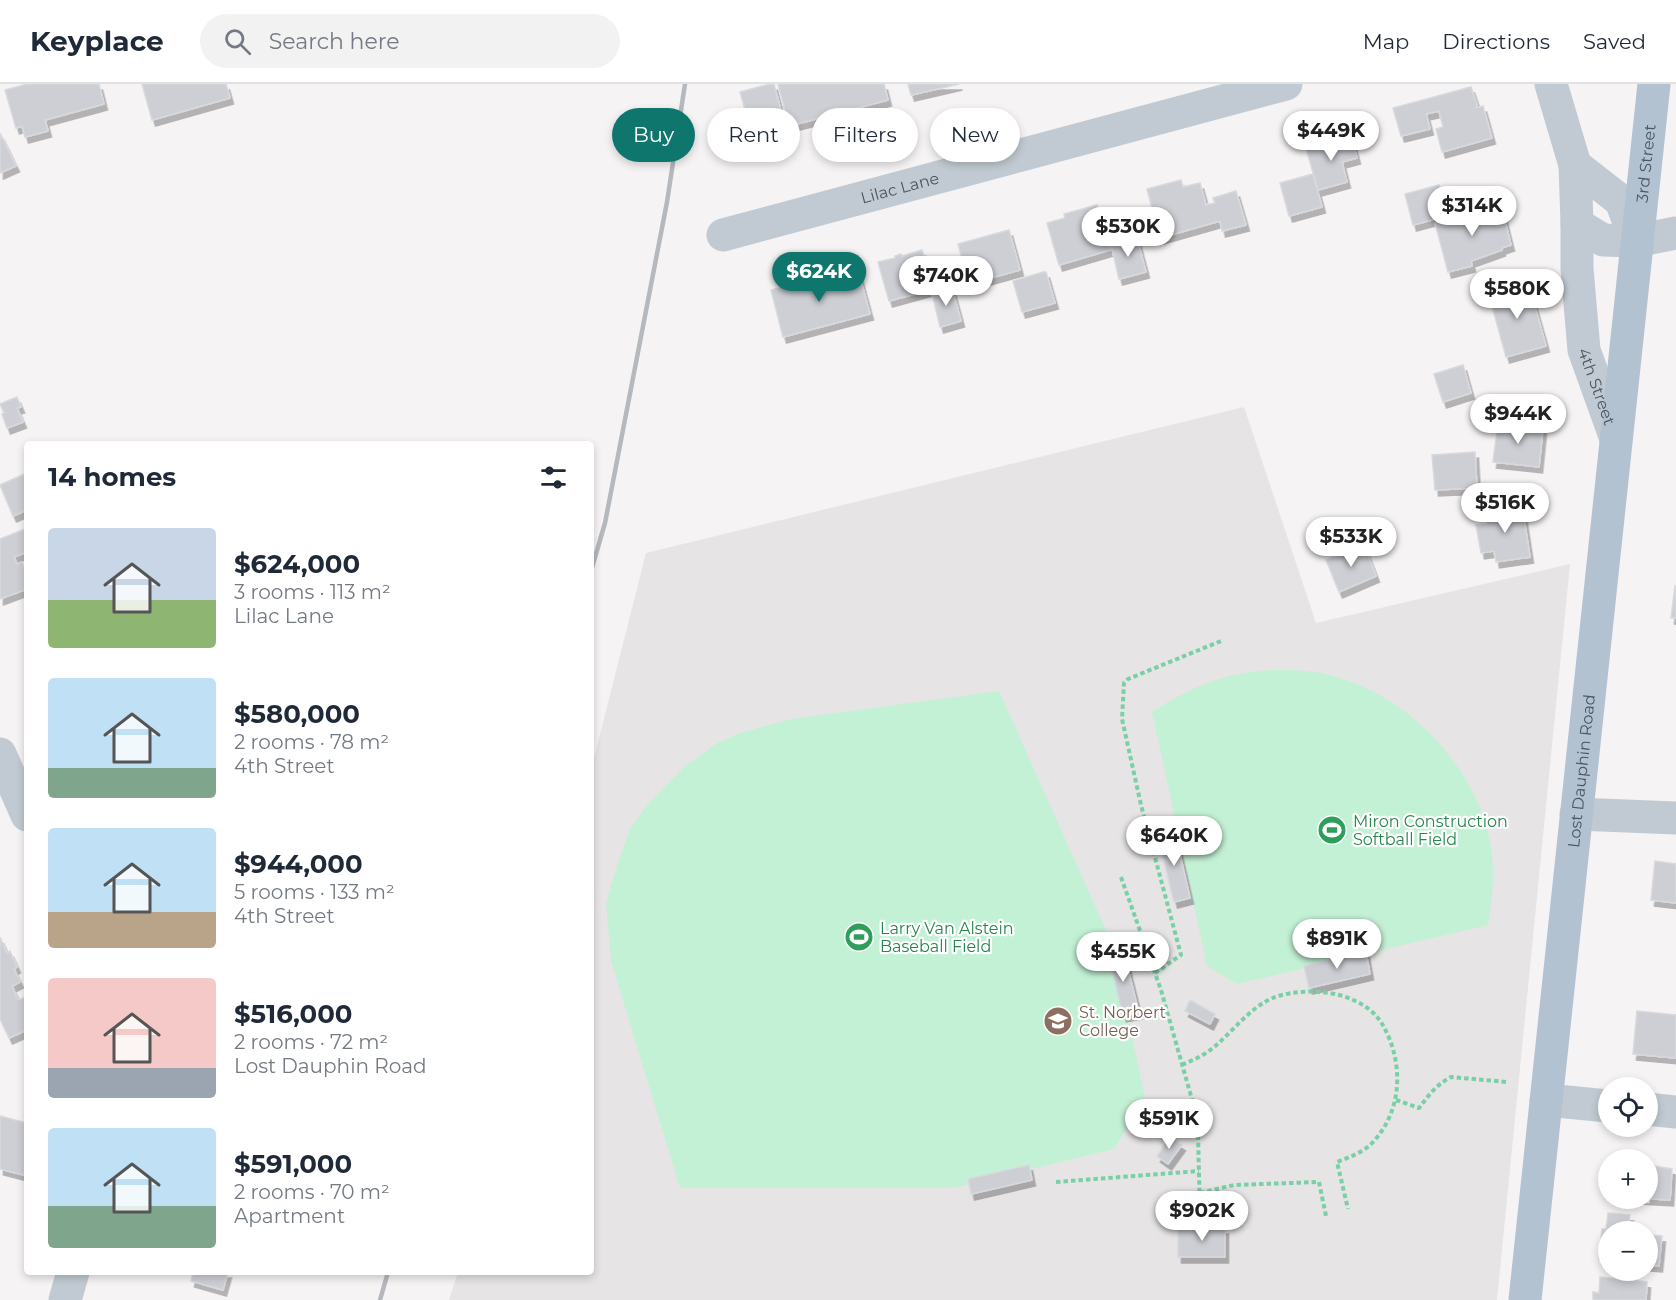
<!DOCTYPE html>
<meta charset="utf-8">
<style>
body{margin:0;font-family:Montserrat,sans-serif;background:#f2f2f3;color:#1f2937;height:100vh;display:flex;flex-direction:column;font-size:22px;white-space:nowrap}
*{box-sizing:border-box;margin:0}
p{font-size:20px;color:#747a83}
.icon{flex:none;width:33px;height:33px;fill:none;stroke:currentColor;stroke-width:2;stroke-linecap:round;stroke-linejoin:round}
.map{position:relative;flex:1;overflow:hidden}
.side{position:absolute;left:24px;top:357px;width:570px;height:834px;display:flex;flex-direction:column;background:#fff;border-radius:6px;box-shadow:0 3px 9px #0003}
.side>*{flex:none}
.hud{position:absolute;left:612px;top:24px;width:570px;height:54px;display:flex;gap:12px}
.buttons{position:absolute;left:1598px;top:993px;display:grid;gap:12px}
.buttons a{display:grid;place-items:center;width:60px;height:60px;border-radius:50%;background:#fff;box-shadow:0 3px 9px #0003;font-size:30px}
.price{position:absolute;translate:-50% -51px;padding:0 14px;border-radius:21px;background:#fff;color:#222;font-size:20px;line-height:39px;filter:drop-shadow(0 2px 3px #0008)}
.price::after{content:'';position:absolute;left:50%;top:36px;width:18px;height:14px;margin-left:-9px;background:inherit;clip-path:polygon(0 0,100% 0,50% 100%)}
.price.current{background:#0f766e;color:#fff}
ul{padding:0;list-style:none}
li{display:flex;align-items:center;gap:18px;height:150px;padding:0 24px}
li span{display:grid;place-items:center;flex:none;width:168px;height:120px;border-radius:6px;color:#555}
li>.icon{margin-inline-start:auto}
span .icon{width:72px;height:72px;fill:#fffc;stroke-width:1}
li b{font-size:26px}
h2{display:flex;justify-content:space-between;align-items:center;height:72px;padding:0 24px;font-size:26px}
.tag{padding:0 21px;border-radius:27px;background:#fff;box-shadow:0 3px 9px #0003;font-size:21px;line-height:54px}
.tag.current{background:#0f766e;color:#fff}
header{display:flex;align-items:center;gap:36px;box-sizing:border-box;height:84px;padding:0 30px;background:#fff;border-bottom:2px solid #e0e1e3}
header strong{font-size:28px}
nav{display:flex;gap:33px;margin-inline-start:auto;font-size:21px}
.search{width:420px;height:54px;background:#f2f2f3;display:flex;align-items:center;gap:15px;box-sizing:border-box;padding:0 21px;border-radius:33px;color:#747a83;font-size:22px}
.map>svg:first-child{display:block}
</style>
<header>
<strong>Keyplace</strong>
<div class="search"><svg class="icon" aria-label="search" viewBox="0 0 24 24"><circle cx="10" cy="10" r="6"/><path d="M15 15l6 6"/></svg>Search here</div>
<nav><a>Map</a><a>Directions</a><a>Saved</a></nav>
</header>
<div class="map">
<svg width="1676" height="1216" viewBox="0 0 1676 1216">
<defs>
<filter id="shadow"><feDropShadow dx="3.5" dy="6" stdDeviation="0" flood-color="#0004"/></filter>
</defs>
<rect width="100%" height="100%" fill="#f5f3f3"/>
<path fill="#e6e4e5" d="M1244,323L1316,539L1570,480L1497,1216H449L458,1188H591V686L646,469Z"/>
<path fill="#c3f1d5" d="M1274,586C1293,586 1311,586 1329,591C1417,612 1496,702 1493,795C1493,810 1490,826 1488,841L1237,900L1207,882L1152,628C1196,601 1223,589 1274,586Z
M999,607L1112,860L1145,1014L1114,1065L953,1104H680L611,877L606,819L618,778L631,743L649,719L685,682L716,660L740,649L791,635Z"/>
<path fill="#cdcfd5" stroke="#d7d9de" stroke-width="1.5" filter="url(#shadow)" d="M27,0H99L104,20L45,36L48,47L25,53L22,42L16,44L5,6Z
M142,0H226L230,14L152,36Z
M770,0H774L783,35L750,43L740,8Z
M778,0H884L888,16L789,42Z
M908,0H959L911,11Z
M1471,3L1477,21L1476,24L1483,22L1492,54L1442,68L1436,45L1443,43L1439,27L1426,30L1430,45L1401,52L1393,24Z
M0,49L16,82L0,89Z
M1351,52L1357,74L1342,78L1347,98L1318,106L1306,64Z
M1313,90L1322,123L1289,132L1280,99Z
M1181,96L1183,103L1200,99L1206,121L1215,119L1213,114L1236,107L1246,141L1222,147L1220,137L1160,154L1147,105Z
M1439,101L1447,132L1413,141L1405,110Z
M1097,121L1110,166L1059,181L1047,139L1065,134L1064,130Z
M1492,124L1493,127L1502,125L1511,161L1502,164V166L1471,177L1472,182L1448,188L1435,139Z
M1009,146L1020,186L969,200L958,160Z
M1137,154L1146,188L1119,195L1111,160Z
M922,166L933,205L889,217L878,178L895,174V172L901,170L902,172Z
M1043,188H1046L1055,219L1022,228L1013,197Z
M831,190L833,197L859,190L870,230L783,253L771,206Z
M1528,198L1546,262L1506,273L1489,211L1522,202V199Z
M951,204H952L961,237L940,243L932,209Z
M1463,281L1471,309L1443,318L1434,290Z
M17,313L21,323L17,324L23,338L7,344L2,330L4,329L0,320Z
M1498,339L1543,344L1539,383L1493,378Z
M1475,368L1477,404L1435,406L1432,371Z
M27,389V426L13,432L0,401Z
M1522,421L1530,473L1496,478L1494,467L1481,469L1476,441L1487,440L1485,427Z
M25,445L27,468L14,473L17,480L22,478L27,491V505L0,515V455Z
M1364,461L1376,492L1339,508L1326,476Z
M1675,502L1676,503V534H1671Z
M1175,749L1190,814L1174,818L1158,753Z
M1655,777L1676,780V819L1651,816Z
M0,853L7,869L10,867L17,883L14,885L20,898L12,902L18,916L26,913L27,914V946L9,954L0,935Z
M1123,865L1139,929L1123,932L1108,869Z
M1366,868L1370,890L1309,904L1304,882Z
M1190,916L1215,930L1210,940L1185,927Z
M1637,927L1676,931V974L1633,970Z
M0,1032L27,1039V1080L24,1091L0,1085Z
M1170,1053L1182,1061L1168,1080L1157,1072Z
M1029,1081L1032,1096L971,1110L968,1095Z
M1647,1081L1672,1085L1670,1116L1635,1114H1647Z
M1608,1129L1630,1131L1628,1148H1608V1176L1599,1175L1602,1145H1606Z
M1178,1144H1225V1173H1178Z
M1647,1151L1662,1152L1659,1182L1647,1181Z
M193,1188H228L223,1206L191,1197Z
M1600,1193L1647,1198L1646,1216H1593V1208L1599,1209Z"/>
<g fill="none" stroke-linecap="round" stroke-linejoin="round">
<path stroke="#7ad0a6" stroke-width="4" stroke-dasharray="4.5 3" stroke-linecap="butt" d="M1121,793L1161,906L1193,1019L1198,1051L1200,1130
M1155,889L1181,871L1141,721L1122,635L1124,599L1128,595L1221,557
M1182,981C1193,976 1205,971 1214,963C1236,945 1253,918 1282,911C1311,904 1346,907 1370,926C1380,934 1385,944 1390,956C1403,991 1399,1030 1373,1058C1364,1068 1350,1073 1337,1078L1348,1125
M1396,1016L1419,1024C1428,1012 1437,1000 1451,993L1507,998
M1056,1098L1199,1087
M1200,1109L1234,1101L1319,1098L1326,1132"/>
<g stroke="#c1cad2" stroke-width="33">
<path d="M1551,0L1575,81L1577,140L1603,156L1636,157L1676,149"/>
<path d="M1575,81L1621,117L1636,157"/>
<path id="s1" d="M1577,140V185L1584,266L1616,355"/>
<path id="s2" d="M723,151L1286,0"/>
<path d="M0,670L27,731"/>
<path d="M1576,730L1676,734"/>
<path d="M1546,1016L1608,1022"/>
<path d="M1647,1025L1676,1028"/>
<path d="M65,1216L73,1188"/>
</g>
<path stroke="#b3c2d1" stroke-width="33" id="s3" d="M1525,1216L1654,0"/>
<path stroke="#b5b8bd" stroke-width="4.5" d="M591,487L605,439L667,118L685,0
M380,1216L388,1188"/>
</g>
<defs>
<g id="stadium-disc" transform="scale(1.5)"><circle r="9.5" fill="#2e9e5b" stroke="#fff"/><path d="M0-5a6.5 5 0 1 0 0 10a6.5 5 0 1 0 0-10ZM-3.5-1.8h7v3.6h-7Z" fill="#fff"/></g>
<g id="university-disc" transform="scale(1.5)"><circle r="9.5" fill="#8d6e63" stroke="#fff"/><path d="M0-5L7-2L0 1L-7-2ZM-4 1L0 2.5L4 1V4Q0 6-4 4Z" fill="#fff"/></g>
</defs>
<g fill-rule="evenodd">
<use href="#stadium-disc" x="1332" y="746"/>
<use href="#stadium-disc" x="859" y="853"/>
<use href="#university-disc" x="1058" y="937"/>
</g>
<g text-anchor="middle" stroke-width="4.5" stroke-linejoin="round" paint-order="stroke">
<g font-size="16" fill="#4a5661" stroke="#fff">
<text dy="6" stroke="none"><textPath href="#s3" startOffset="1143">3rd Street</textPath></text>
<text dy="6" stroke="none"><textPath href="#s2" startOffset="183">Lilac Lane</textPath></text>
<text dy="6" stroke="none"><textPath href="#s1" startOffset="165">4th Street</textPath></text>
<text dy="6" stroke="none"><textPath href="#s3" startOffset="532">Lost Dauphin Road</textPath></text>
</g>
<g font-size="16" fill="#27864d" stroke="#fff" text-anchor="start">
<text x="1353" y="743">Miron Construction<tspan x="1353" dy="18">Softball Field</tspan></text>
<text x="880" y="850">Larry Van Alstein<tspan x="880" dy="18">Baseball Field</tspan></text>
</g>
<g font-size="16" fill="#785e54" stroke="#fff" text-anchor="start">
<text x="1079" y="934">St. Norbert<tspan x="1079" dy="18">College</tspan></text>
</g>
</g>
</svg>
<div class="buttons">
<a><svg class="icon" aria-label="locate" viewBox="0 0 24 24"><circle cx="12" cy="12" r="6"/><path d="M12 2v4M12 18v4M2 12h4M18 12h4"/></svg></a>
<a>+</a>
<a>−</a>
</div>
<b class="price" style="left:1331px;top:78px">$449K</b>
<b class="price" style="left:1472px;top:153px">$314K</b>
<b class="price" style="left:1128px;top:174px">$530K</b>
<b class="price current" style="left:819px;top:219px">$624K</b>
<b class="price" style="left:946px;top:223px">$740K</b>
<b class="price" style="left:1517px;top:236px">$580K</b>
<b class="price" style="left:1518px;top:361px">$944K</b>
<b class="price" style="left:1505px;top:450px">$516K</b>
<b class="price" style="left:1351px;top:484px">$533K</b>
<b class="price" style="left:1174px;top:783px">$640K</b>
<b class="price" style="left:1337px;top:886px">$891K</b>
<b class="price" style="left:1123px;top:899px">$455K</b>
<b class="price" style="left:1169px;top:1066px">$591K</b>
<b class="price" style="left:1202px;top:1158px">$902K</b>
<div class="hud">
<a class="tag current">Buy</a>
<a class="tag">Rent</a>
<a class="tag">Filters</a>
<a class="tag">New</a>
</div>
<section class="side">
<h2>14 homes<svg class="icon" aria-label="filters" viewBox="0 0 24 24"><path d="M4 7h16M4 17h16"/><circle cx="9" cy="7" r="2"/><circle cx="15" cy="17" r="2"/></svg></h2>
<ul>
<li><span style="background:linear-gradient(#c9d6e8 60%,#8fb573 0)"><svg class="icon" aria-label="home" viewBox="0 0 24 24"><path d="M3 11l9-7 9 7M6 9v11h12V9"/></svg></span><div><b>$624,000</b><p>3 rooms · 113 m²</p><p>Lilac Lane</p></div></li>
<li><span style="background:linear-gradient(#bfe0f5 75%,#7fa58c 0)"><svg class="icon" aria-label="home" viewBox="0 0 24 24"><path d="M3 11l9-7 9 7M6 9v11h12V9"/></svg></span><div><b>$580,000</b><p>2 rooms · 78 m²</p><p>4th Street</p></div></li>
<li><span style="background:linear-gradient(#bfe0f5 70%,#b9a48a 0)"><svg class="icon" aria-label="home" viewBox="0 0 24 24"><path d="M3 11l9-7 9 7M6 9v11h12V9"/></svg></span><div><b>$944,000</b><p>5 rooms · 133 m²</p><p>4th Street</p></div></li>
<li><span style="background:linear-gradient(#f6c9c9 75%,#9aa5b1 0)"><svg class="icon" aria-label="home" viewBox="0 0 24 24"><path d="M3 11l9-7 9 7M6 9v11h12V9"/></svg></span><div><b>$516,000</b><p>2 rooms · 72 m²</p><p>Lost Dauphin Road</p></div></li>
<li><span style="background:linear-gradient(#bfe0f5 65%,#7fa58c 0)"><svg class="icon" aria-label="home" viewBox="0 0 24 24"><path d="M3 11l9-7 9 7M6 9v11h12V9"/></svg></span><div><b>$591,000</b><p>2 rooms · 70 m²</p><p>Apartment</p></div></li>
</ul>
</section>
</div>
